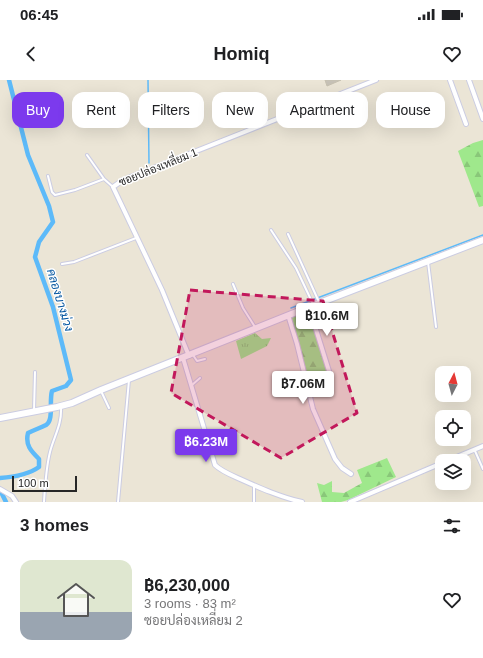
<!DOCTYPE html>
<meta charset="utf-8">
<style>
body{margin:0;font-family:Helvetica,Sarabun,sans-serif;background:#f6f6f6;color:#202124;height:100vh;display:flex;flex-direction:column;font-size:15px;white-space:nowrap}
*{box-sizing:border-box;margin:0}
p{font-size:13px;color:#757577}
.icon{flex:none;width:22px;height:22px;fill:none;stroke:currentColor;stroke-width:2;stroke-linecap:round;stroke-linejoin:round}
.map{position:relative;height:422px;overflow:hidden}
.details{display:flex;flex-direction:column;background:#fff;flex:1}
.details>*{flex:none}
.top-card{position:absolute;left:12px;top:12px;width:459px;height:36px;display:flex;gap:8px}
.needle{width:26px;rotate:6deg}
.tools{position:absolute;left:435px;top:286px;display:grid;gap:8px}
.tools a{display:grid;place-items:center;width:36px;height:36px;border-radius:8px;background:#fff;box-shadow:0 4px 16px #0002;font-size:20px}
.scale{position:absolute;left:12px;bottom:10px;width:65px;box-sizing:border-box;padding-left:4px;border:2px solid #272727;border-top:0;font-size:11px;line-height:14px;white-space:nowrap;color:#272727;-webkit-text-stroke:3px #fff;paint-order:stroke}
.price{position:absolute;translate:-50% -34px;padding:0 9px;border-radius:4px;background:#fff;color:#222;font-size:13px;line-height:26px;filter:drop-shadow(0 1px 2px #0008)}
.price::after{content:'';position:absolute;left:50%;top:24px;width:12px;height:9px;margin-left:-6px;background:inherit;clip-path:polygon(0 0,100% 0,50% 100%)}
.price.active{background:#7c3aed;color:#fff}
ul{padding:0;list-style:none}
li{display:flex;align-items:center;gap:12px;height:100px;padding:0 20px}
li+li{border-top:1px solid #e0e0e0}
li span{display:grid;place-items:center;flex:none;width:112px;height:80px;border-radius:12px;color:#555}
li>.icon{margin-inline-start:auto}
span .icon{width:48px;height:48px;fill:#fffc;stroke-width:1}
li b{font-size:17px}
h2{display:flex;justify-content:space-between;align-items:center;height:48px;padding:0 20px;font-size:17px}
.pill{padding:0 14px;border-radius:12px;background:#fff;box-shadow:0 4px 16px #0002;font-size:14px;line-height:36px}
.pill.active{background:#7c3aed;color:#fff}
.status{display:flex;justify-content:space-between;align-items:center;height:28px;padding:0 20px;background:#fff;direction:ltr}
.status svg{height:11px;fill:currentColor}
header{display:flex;justify-content:space-between;align-items:center;height:52px;padding:0 20px;background:#fff;font-size:18px;font-weight:800}
.map>svg:first-child{display:block}
</style>
<div class="status"><b>06:45</b><svg viewBox="0 0 49 12"><path d="M0 12V9h3v3zM5 12V6h3v6zM10 12V3h3v9zM15 12V0h3v12zM26 1h20v11H26zM47 4h2v5h-2z"/></svg></div>
<header><svg class="icon" aria-label="back" viewBox="0 0 24 24"><path d="M15 5l-7 7 7 7"/></svg>Homiq<svg class="icon" aria-label="heart" viewBox="0 0 24 24"><path d="M12 20l-8-8c-3-5 5-10 8-4 3-6 11-1 8 4z"/></svg></header>
<div class="map">
<svg width="483" height="422" viewBox="0 0 483 422">
<defs>
<pattern id="grass-tufts" width="24" height="20" patternUnits="userSpaceOnUse"><rect width="24" height="20" fill="#9fe88c"/><path d="M3 7l-1-3M5 7V3M7 7l1-3M15 17l-1-3M17 17v-4M19 17l1-3" fill="none" stroke="#89c779"/></pattern>
<pattern id="forest-firs" width="22" height="20" patternUnits="userSpaceOnUse"><rect width="22" height="20" fill="#9fe88c"/><path d="M5 1l3.5 6h-7zM16 11l3.5 6h-7z" fill="#89c779"/></pattern>
</defs>
<rect width="100%" height="100%" fill="#ebe5d6"/>
<path fill="url(#grass-tufts)" d="M255,253L262,259L271,258L267,266L241,279L236,261Z"/>
<path fill="url(#forest-firs)" d="M483,60V126L479,127L458,71L473,63Z
M309,231L330,297L310,307L292,241V237Z
M387,378L396,397L348,420L341,422H322L317,403L324,405L332,401V412L344,413L362,403L357,390Z"/>
<g fill="none" stroke-linecap="round" stroke-linejoin="round">
<path stroke="#5dbaf9" stroke-width="1.5" d="M148,0L149,83
M291,228L483,155"/>
<path stroke="#5dbaf9" stroke-width="4.5" d="M0,398C14,397 28,395 39,387V379C31,371 25,365 28,353C34,350 40,348 46,345C54,340 49,321 52,311L66,306L71,300L53,227L35,177L39,162L53,142L49,126L28,75L9,0
M0,410L6,422"/>
</g>
<path fill="#c6c1b6" stroke="#c6c1b0" d="M325,0H341L327,6Z"/>
<g fill="none" stroke-linecap="round" stroke-linejoin="round">
<g stroke="#cbcce2" stroke-width="4">
<path id="lane" d="M296,16L302,29
M87,75L104,99L113,107
M48,96L52,112L55,115L75,110L104,99
M271,150L296,188L313,224
M288,154L319,222
M428,182L436,247
M62,184L74,182L136,158
M233,204L243,228L255,247
M193,275L197,281L205,279
M192,305L200,298
M101,311L109,328
M34,331L35,292
M475,371L483,389
M44,422C45,406 46,388 50,372C54,356 62,345 61,327
M118,422L129,300
M254,422V407"/>
</g>
<g stroke="#cbcce2" stroke-width="6">
<path id="street" d="M450,0L466,44
M469,0L483,39
M309,227L329,291
M288,235L297,264L313,329L335,379L342,388L351,394
M189,276L162,210L113,107L123,100L376,0
M183,278L215,385C221,391 231,395 240,399C260,408 280,417 302,422
M447,381L483,366
M0,409L12,416L16,422
M350,422L442,383"/>
</g>
<g stroke="#cbcce2" stroke-width="8">
<path id="secondary" d="M0,338L57,327L72,323L101,310L309,227L483,160"/>
</g>
<use href="#lane" stroke="#fff" stroke-width="2"/>
<use href="#street" stroke="#fff" stroke-width="4"/>
<use href="#secondary" stroke="#fff" stroke-width="6"/>
</g>
<path fill="#c2185b" fill-opacity="0.2" stroke="#c2185b" stroke-width="3" stroke-dasharray="8 5" stroke-linejoin="round" d="M190,210L323,221L357,333L281,378L171,313Z"/>
<g text-anchor="middle" stroke-width="3" stroke-linejoin="round" paint-order="stroke">
<g font-size="11" fill="#272727" stroke="#fff">
<text transform="translate(158 87) rotate(-22)" y="4">ซอยปล่องเหลี่ยม 1</text>
</g>
<g font-size="12" font-style="italic" fill="#02549f" stroke="#fff">
<text transform="translate(60 220) rotate(73)" y="4">คลองบางม่วง</text>
</g>
</g>
</svg>
<div class="tools">
<a><svg class="needle" viewBox="-14 -14 28 28"><path d="M0-13l5 13h-10z" fill="#e53935"/><path d="M0 13l5-13h-10z" fill="#757577"/></svg></a>
<a><svg class="icon" aria-label="locate" viewBox="0 0 24 24"><circle cx="12" cy="12" r="6"/><path d="M12 2v4M12 18v4M2 12h4M18 12h4"/></svg></a>
<a><svg class="icon" aria-label="layers" viewBox="0 0 24 24"><path d="M12 4l9 5-9 5-9-5zM3 14l9 5 9-5"/></svg></a>
</div>
<div class="scale">100 m</div>
<b class="price" style="left:327px;top:257px">฿10.6M</b>
<b class="price" style="left:303px;top:325px">฿7.06M</b>
<b class="price active" style="left:206px;top:383px">฿6.23M</b>
<div class="top-card">
<a class="pill active">Buy</a>
<a class="pill">Rent</a>
<a class="pill">Filters</a>
<a class="pill">New</a>
<a class="pill">Apartment</a>
<a class="pill">House</a>
</div>
</div>
<section class="details">
<h2>3 homes<svg class="icon" aria-label="filters" viewBox="0 0 24 24"><path d="M4 7h16M4 17h16"/><circle cx="9" cy="7" r="2"/><circle cx="15" cy="17" r="2"/></svg></h2>
<ul>
<li><span style="background:linear-gradient(#dfe7d0 65%,#9aa5b1 0)"><svg class="icon" aria-label="home" viewBox="0 0 24 24"><path d="M3 11l9-7 9 7M6 9v11h12V9"/></svg></span><div><b>฿6,230,000</b><p>3 rooms · 83 m²</p><p>ซอยปล่องเหลี่ยม 2</p></div><svg class="icon" aria-label="heart" viewBox="0 0 24 24"><path d="M12 20l-8-8c-3-5 5-10 8-4 3-6 11-1 8 4z"/></svg></li>
</ul>
</section>
